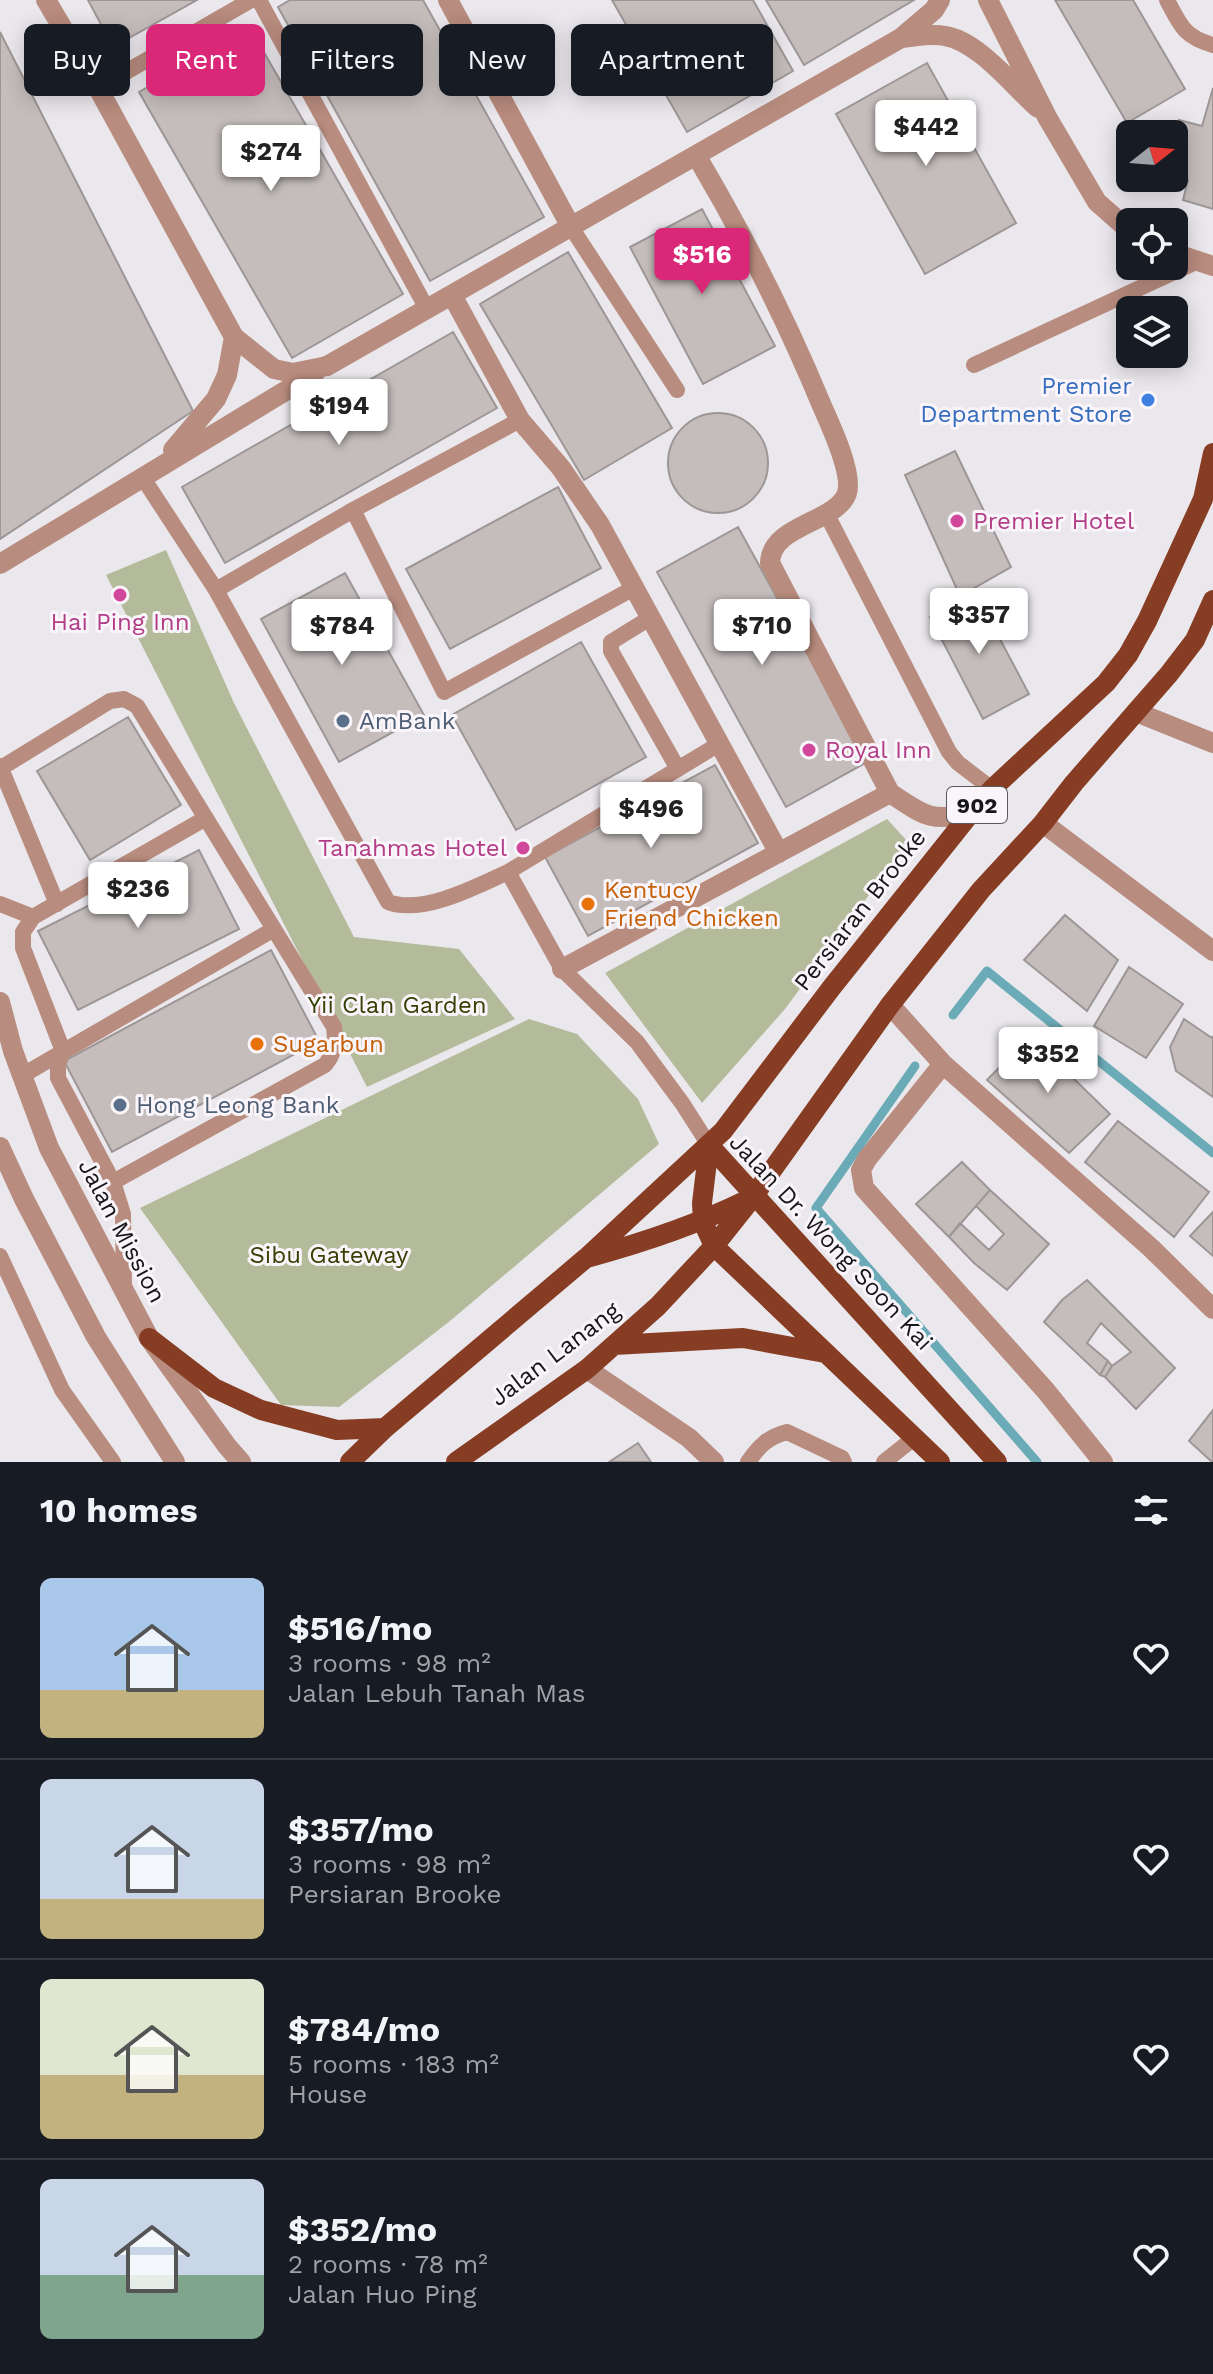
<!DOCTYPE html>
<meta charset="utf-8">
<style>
body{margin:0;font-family:"Work Sans",sans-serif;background:#20242c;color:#f1f3f6;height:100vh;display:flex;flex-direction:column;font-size:30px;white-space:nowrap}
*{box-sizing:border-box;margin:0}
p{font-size:26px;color:#9ea1a6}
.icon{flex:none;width:44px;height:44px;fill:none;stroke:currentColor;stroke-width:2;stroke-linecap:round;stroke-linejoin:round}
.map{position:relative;height:1462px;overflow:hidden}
.sheet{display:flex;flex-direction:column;background:#171b24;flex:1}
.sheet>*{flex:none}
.hud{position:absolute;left:24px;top:24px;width:800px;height:72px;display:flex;gap:16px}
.needle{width:52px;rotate:73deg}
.fabs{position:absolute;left:1116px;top:120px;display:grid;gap:16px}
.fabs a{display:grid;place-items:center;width:72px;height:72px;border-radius:12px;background:#171b24;box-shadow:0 4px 20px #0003;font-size:40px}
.price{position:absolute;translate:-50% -68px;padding:0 18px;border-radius:8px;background:#fff;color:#222;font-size:26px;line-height:52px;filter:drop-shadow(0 2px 4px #0008)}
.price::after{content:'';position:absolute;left:50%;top:48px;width:24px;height:18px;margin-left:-12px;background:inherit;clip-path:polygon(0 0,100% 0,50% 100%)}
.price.active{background:#db2777;color:#fff}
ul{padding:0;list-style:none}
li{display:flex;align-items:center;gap:24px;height:200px;padding:0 40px}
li+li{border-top:2px solid #363941}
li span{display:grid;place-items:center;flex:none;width:224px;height:160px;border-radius:12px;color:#555}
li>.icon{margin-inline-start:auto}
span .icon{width:96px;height:96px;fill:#fffc;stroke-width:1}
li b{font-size:34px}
h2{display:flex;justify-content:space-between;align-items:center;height:96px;padding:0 40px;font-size:34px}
.tag{padding:0 28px;border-radius:12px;background:#171b24;box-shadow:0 4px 20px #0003;font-size:28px;line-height:72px}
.tag.active{background:#db2777;color:#fff}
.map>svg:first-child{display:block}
</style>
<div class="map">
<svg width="1213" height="1462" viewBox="0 0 1213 1462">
<rect width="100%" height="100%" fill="#ebe8ed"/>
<path fill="#b4bb9b" d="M166,550L234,703L354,937L459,949L515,1019L367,1087L106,575Z
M887,819L908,842L785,1009L702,1103L605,973Z
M529,1019L577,1034L638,1099L659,1144L450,1321L339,1407L281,1405L140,1208Z"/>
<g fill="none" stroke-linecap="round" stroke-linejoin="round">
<path stroke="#6babb7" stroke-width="9" d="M953,1015L987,971L1213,1153
M915,1066L816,1208L1037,1462"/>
</g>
<path fill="#c4bdbc" stroke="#9d9696" stroke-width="2" d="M88,0H197L113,47Z
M290,0H423L544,217L430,281L278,7Z
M612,0H753L793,71L687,132Z
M766,0H914L804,65Z
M1055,0H1133L1185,89L1127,123Z
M250,28L403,294L292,358L139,92Z
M0,32L193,411L0,539Z
M927,63L1016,223L925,274L836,114Z
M1213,88V209L1183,200L1188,180L1174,176V139L1179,120L1202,126Z
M702,209L775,346L703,384L630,247Z
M568,252L672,428L584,480L480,304Z
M453,332L497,408L225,563L182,487Z
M668 463a50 50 0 1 1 100 0a50 50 0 1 1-100 0Z
M955,451L1011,567L960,596L905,475Z
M558,487L601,568L450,649L406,569Z
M738,527L867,762L786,807L657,572Z
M345,573L424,715L339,762L261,619Z
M975,592L1029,694L983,719L930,617Z
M581,642L646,757L516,830L452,715Z
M128,717L181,805L90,860L37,771Z
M715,765L758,843L588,936L545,857Z
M199,850L239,929L78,1010L38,931Z
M1065,915L1118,960L1087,1011L1024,960Z
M271,950L319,1041L112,1152L64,1061Z
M1129,967L1183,1004L1146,1058L1094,1026Z
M1184,1019L1212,1038L1213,1036V1097L1176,1071L1170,1047Z
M1030,1036L1110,1114L1069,1153L987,1080Z
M1118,1121L1209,1192L1174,1237L1085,1162Z
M962,1162L990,1190L949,1237L916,1204Z
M990,1190L1049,1244L1007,1290L974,1263L949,1237L960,1223L989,1250L1004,1234L976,1206Z
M1213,1212V1256L1190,1236Z
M1087,1280L1175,1368L1136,1409L1105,1377L1112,1366L1131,1352L1101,1323L1087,1343L1108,1361L1100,1375L1044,1322L1062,1300Z
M1108,1361L1112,1366L1105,1377L1100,1375Z
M1213,1410V1462H1212L1189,1441Z
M638,1443L651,1462H609Z"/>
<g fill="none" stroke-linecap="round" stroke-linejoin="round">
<path stroke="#b88c7e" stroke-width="16" d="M259,0L427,309
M1167,0C1180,25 1184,37 1213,45
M98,88L251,0
M571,227L677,390
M974,365L1198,261
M143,478L216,590L388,902C422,915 476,887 508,872L562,969L637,1042L682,1103L709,1145
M353,510L444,692L634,588
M826,513L949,752L958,763L992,789
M216,590L353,510L520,420
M650,618L611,642V651L678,769
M0,766L57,904
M1,768L110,701L124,699L137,706L334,1027C336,1042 335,1053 325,1065L113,1182
M508,872L719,744
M0,904L33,917
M23,1075L274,929
M0,1256L62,1390L113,1462
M124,1290L123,1214L113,1182L58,1078V1065L63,1051L23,948V932L33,917L206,818
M748,1462C759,1446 768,1437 787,1432L842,1458L844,1462
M884,1462L914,1438"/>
<path stroke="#b88c7e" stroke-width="20" d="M448,0L571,227
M988,0L1047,117L1097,202L1130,231
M901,38C915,37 931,33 945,36C978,41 1013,86 1038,108
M696,155C744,236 786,319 822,406C831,426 853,473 847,493C837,523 771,524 770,563L890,793C924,815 928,822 970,814
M1174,253L1213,266
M452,295L520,420L561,468L600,525L779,853
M327,366L901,38L934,10L940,0
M1136,712L1213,743
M1043,823L1213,951
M562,969L890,793
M890,1005L943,1064L1151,1248L1213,1309
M943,1064L867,1159L861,1170L864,1188L1046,1391L1103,1462
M587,1369L689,1438L714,1462"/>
<path stroke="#b88c7e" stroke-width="20" d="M46,0L98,88L234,337L274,369L293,373L327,366
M173,450L216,399L227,375L234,337
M0,564L315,373
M0,1002L13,1051L49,1148L149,1338L227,1446L241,1462
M0,1147L24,1199L96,1337L175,1462"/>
<path stroke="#873d23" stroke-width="20" d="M709,1145L997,1462
M709,1145L702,1203L703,1222L714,1246L940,1462
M590,1257C645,1242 696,1225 747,1200
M149,1338L214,1388L261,1410L337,1430L385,1428
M614,1345L743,1338L825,1353
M350,1462L385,1428L586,1258L723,1131L832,987L970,814L992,789L1106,683L1128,655L1147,621L1203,499L1213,453
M456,1462L587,1369L658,1306L714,1246L753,1197L890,1005L981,890L1043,823L1074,783L1169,674L1195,640L1213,600"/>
</g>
<circle fill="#3f7fe0" stroke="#f9f5fa" stroke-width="3" cx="1148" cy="400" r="8"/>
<g fill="#d1479c" stroke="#f9f5fa" stroke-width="3">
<circle cx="957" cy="521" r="8"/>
<circle cx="120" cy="595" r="8"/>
<circle cx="809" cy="750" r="8"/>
<circle cx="523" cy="848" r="8"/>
</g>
<g fill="#5c6f8a" stroke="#f9f5fa" stroke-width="3">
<circle cx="343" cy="721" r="8"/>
<circle cx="120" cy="1105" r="8"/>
</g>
<g fill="#e8710a" stroke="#f9f5fa" stroke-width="3">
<circle cx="588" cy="904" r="8"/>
<circle cx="257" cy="1044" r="8"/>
</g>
<g text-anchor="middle" stroke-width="6" stroke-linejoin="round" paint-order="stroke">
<rect fill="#f9f5fa" stroke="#5b595c" stroke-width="2" x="947" y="787" width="60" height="36" rx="6"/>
<g font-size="22" font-weight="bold" fill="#171618">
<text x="977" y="813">902</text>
</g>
<g font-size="24" fill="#366cbe" stroke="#f9f5fa" text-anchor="end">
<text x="1132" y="394">Premier<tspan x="1132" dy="28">Department Store</tspan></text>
</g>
<g font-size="24" fill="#b23c85" stroke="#f9f5fa" text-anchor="start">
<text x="973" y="529">Premier Hotel</text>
<text x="120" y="630" text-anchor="middle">Hai Ping Inn</text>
<text x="825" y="758">Royal Inn</text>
<text x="507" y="856" text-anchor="end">Tanahmas Hotel</text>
</g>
<g font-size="24" fill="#4e5e75" stroke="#f9f5fa" text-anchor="start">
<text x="359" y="729">AmBank</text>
<text x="136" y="1113">Hong Leong Bank</text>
</g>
<g font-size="24" fill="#c56008" stroke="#f9f5fa" text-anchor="start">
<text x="604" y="898">Kentucy<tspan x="604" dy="28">Friend Chicken</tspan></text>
<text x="273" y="1052">Sugarbun</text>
</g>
<g font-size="24" fill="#171618" stroke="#f9f5fa">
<text transform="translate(860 910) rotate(-52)" y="8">Persiaran Brooke</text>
<text transform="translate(122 1231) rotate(62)" y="8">Jalan Mission</text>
<text transform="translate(831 1242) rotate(47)" y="8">Jalan Dr. Wong Soon Kai</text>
<text transform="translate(555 1354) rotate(-37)" y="8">Jalan Lanang</text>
</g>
<g font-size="24" fill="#373f03" stroke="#f9f5fa">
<text x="397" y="1013">Yii Clan Garden</text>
<text x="329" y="1263">Sibu Gateway</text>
</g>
</g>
</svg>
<div class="fabs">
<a><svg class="needle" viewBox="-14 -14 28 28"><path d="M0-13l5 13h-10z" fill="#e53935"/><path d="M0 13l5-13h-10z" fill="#9ea1a6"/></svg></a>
<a><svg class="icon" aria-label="locate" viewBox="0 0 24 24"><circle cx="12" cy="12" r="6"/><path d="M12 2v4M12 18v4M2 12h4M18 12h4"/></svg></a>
<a><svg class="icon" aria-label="layers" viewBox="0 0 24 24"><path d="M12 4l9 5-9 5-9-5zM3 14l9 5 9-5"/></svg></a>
</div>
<b class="price" style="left:926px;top:168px">$442</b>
<b class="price" style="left:271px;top:193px">$274</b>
<b class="price active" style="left:702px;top:296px">$516</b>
<b class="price" style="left:339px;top:447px">$194</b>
<b class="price" style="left:979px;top:656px">$357</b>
<b class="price" style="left:342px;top:667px">$784</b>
<b class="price" style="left:762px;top:667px">$710</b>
<b class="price" style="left:651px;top:850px">$496</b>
<b class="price" style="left:138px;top:930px">$236</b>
<b class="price" style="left:1048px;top:1095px">$352</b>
<div class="hud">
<a class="tag">Buy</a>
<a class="tag active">Rent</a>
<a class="tag">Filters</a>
<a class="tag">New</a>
<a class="tag">Apartment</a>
</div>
</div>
<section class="sheet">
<h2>10 homes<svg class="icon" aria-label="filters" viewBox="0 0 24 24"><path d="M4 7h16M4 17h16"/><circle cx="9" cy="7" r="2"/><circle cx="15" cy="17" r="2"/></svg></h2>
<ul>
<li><span style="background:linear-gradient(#a9c7e8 70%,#c2b280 0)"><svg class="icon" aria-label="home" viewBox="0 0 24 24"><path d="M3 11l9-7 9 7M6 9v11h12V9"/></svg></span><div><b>$516/mo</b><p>3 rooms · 98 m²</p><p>Jalan Lebuh Tanah Mas</p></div><svg class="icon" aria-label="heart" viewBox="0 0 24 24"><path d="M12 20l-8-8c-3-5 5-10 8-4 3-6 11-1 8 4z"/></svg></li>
<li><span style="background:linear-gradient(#c9d6e8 75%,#c2b280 0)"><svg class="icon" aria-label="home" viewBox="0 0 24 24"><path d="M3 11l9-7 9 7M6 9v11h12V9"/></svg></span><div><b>$357/mo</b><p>3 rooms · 98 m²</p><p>Persiaran Brooke</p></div><svg class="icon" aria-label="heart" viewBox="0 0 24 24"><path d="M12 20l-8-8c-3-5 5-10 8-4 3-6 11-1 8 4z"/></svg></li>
<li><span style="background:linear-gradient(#dfe7d0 60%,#c2b280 0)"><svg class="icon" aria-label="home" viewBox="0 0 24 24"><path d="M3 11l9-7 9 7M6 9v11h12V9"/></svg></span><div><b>$784/mo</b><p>5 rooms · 183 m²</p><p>House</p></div><svg class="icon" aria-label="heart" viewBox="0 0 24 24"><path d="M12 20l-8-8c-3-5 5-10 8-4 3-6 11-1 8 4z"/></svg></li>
<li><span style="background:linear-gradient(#c9d6e8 60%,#7fa58c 0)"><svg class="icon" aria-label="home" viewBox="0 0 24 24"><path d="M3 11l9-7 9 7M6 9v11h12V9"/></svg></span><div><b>$352/mo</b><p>2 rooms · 78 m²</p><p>Jalan Huo Ping</p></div><svg class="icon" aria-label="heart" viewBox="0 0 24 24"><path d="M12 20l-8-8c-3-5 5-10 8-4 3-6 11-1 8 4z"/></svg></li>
</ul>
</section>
